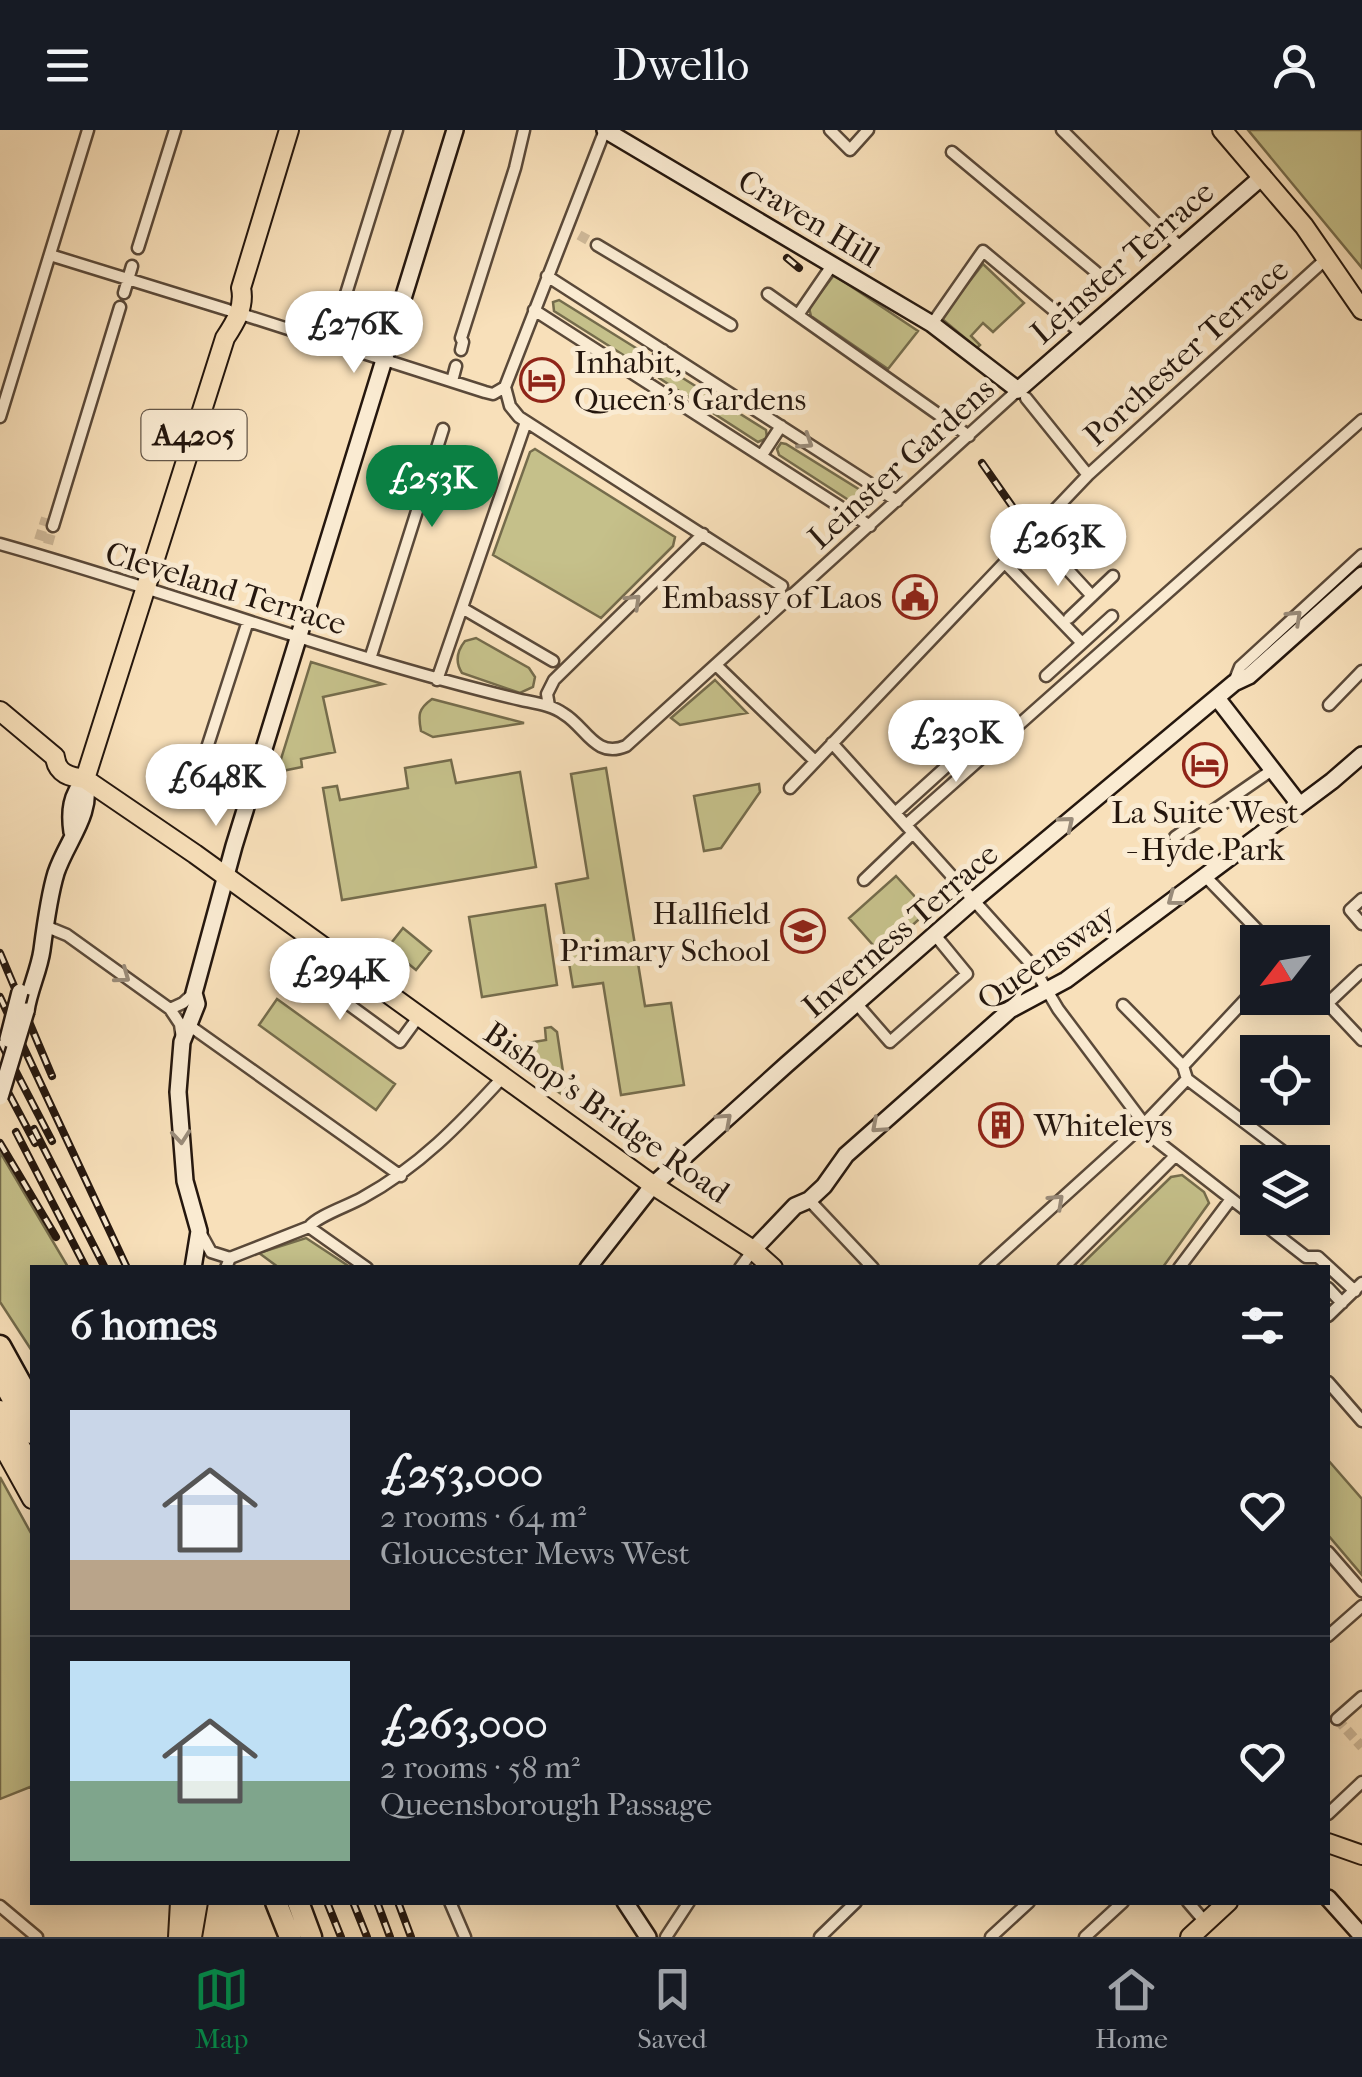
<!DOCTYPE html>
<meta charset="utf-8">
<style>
body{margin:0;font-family:"IM FELL French Canon",serif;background:#20242c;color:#f1f3f6;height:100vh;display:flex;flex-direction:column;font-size:38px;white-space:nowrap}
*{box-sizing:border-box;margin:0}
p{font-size:32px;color:#9ea1a6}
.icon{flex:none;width:55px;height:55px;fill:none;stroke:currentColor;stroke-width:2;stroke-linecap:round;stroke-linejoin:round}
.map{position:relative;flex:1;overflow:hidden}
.sheet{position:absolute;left:30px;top:1135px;width:1300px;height:640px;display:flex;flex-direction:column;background:#171b24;border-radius:0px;box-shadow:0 5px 25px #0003}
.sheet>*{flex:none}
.needle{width:65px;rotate:239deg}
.buttons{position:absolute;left:1240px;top:795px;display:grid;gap:20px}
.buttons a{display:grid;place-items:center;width:90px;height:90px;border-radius:0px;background:#171b24;box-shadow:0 5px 25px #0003;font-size:50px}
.price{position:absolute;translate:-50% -85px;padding:0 22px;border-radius:35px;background:#fff;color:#222;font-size:32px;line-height:65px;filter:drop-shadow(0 2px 5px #0008)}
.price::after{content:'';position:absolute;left:50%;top:60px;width:30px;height:22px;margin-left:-15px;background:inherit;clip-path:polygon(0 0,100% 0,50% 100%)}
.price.active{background:#0b8043;color:#fff}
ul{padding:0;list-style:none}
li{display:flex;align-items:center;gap:30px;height:250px;padding:0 40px}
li+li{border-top:2px solid #363941}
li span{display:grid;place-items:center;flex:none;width:280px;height:200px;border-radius:0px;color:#555}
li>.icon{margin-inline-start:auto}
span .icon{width:120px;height:120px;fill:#fffc;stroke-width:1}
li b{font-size:42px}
h2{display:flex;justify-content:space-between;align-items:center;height:120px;padding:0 40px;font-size:42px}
header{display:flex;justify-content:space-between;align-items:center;height:130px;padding:0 40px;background:#171b24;font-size:45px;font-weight:600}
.menu{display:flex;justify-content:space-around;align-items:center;height:140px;border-top:2px solid #363941;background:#171b24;font-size:28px;color:#9ea1a6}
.menu a{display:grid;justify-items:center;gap:5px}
.menu .active{color:#0b8043}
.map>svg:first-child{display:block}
</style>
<header><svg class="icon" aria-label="menu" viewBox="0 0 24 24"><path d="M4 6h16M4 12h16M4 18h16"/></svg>Dwello<svg class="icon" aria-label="person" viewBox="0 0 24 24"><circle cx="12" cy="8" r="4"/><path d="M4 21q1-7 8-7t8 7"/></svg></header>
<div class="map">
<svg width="1362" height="1807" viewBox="0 0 1362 1807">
<rect width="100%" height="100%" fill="#f8e0ba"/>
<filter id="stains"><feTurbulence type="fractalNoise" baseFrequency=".002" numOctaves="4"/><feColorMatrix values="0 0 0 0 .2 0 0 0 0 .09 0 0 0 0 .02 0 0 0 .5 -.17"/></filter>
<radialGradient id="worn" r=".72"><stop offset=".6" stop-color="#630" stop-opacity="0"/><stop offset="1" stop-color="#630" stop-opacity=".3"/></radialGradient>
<path fill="#c5c08a" stroke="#756c4c" stroke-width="2.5" d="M1248,0H1362V138Z
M983,134L1024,173L993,202L983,193L971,206L980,215L977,218L941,188Z
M834,145L918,201L888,239L811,186L809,178Z
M559,170L644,223L646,230L636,233L554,181L553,172Z
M665,237L766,300L767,308L758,312L659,248L658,240Z
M781,313L786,314L873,368V377L864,380L779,325L777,319Z
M535,319L675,407L673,416L601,488L493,425L530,322Z
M476,508L529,538L535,547L533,557L520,563L462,543C455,532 457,521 465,511Z
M311,532L383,554L323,567L335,622L301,629L302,637L277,642Z
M715,550L747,583L680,595L671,588Z
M432,569L524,593L433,607L421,601C418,585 418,579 432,569Z
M451,630L456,653L520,642L536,737L342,770L323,658L337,656L340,670L408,658L405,638Z
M606,638L645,876L671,873L684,955L621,965L603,853L573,857L556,754L588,748L571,644Z
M759,654L760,662L721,718L704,721L694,666Z
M896,746L928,781L881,824L849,788Z
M545,775L557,855L482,867L469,787Z
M403,798L431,821L416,840L388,817Z
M277,869L395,954L376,980L259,895Z
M551,897L557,902L567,968L481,908L507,904L509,916L546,910L545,898Z
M0,1022L68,1137L32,1138V1221L0,1172Z
M1182,1045L1204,1062L1209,1073L1163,1137H1079L1171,1047Z
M306,1108L350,1137H278L259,1123Z
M1328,1330L1362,1369V1445L1328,1405Z
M0,1347L32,1405V1659L30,1657L0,1669Z"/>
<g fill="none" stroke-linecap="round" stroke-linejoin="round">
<path stroke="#ceb898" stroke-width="10" stroke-dasharray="10 5" stroke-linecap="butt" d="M579,105L597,115
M1096,142L1114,158
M39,410L46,388
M48,414L53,396
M1337,1589L1362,1617"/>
<g stroke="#5a4939" stroke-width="15">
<path id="street" d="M830,0L850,20L868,0
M1062,0L1180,117
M952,22L1096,142
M597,115L731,195
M138,118L175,0
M50,125L228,180
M547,146L897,371
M124,163L132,136
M768,164L969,306
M534,180L870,396
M238,183L485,262L493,264L505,257
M798,185L833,134
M932,194L983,121L1081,203
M336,213L343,191L340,183L397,0
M461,220L463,212L461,208L515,38L524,0
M644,250L663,220
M452,251L456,236
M505,257L510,276L519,287L782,456
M505,257L605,0
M1026,268L1088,345
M0,287L88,0
M762,325L781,296
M53,396L120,177
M1034,403L1092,466
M0,414C175,463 344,528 521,570C535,573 552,575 564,584C586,597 595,629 626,616L1018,260
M1005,433L1082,513
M462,478L553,531
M1069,488L1113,446
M370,529L443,299
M716,535L815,631
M1046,546L1112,486
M437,550L526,292
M1234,552L1240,537L1362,425
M1329,575L1362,541
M549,576L547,564L554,550L703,404
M832,613L1032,835L1058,879L1157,1011L1306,1127H1318L1355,1161
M195,655L248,491
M790,658L1088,345L1327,128
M895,683L990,597
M906,695L1362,290
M1175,707L1272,640
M1205,746L1269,812
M864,750L913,703
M1362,769L1350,780L1362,794
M45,796L67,805L170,879L180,894L182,909
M322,816L303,841L400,912L419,886
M1312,857L1362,910
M856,873L890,912L967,844L935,805
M1328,873L1362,841
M170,879L183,873L194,863
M190,896L401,1046
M1183,936L1258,856
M1187,949L1297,1032
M809,1070L873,1138
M309,1097L367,1138
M200,1102L211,1122L230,1128
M226,1138L230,1128L309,1097C317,1086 348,1076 362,1068C419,1037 460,994 503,947
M740,1138L753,1120
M985,1138L1143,995L1187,949L1183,936L1123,875
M1063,1138L1175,1026
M1179,1138L1231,1069
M1328,1158L1342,1173
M1328,1186L1362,1153
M1328,1252L1362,1291
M1328,1422L1362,1461
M1328,1506L1362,1476
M1337,1589L1362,1567
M1328,1684L1362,1652
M450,1772L465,1807
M1188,1772L1206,1793
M0,1776L37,1807
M666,1807L689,1772
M820,1807L856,1772
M991,1807L1029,1772
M1085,1807L1123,1772"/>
</g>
<g stroke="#25170e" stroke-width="20">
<path id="secondary" d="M605,0L932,194L1018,260L1263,46
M1217,568L1299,674
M72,702C69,681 71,665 85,649
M26,881C29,860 39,841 42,820C45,797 49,766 56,743C67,710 93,685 85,649
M753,1120L795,1076L809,1070L824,1056L846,1025L1010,880L1066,850L1332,651L1362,625
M193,1138L199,1101L185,1051L178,962L182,912L197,874L194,863L234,716L455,0
M588,1138L653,1055L786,935L974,770L1234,553L1249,546L1362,445
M1328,1768L1362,1806
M625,1772L648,1807"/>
</g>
<g stroke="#25170e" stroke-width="22">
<path id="primary" d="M1222,0L1304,96L1362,180
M0,581L55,627C57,644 70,647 85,649L195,724L653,1055L753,1120L773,1138
M85,649L225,208C235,193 245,177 241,158L289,0
M0,1311L32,1369
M1328,1713L1362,1725
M178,1807L180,1772
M192,1807L198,1772
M1190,1807L1228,1772"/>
</g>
<g stroke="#25170e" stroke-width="25">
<path id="highway" d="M0,1216L32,1274
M0,1246L32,1303
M0,1281L32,1340
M276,1772L290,1807
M298,1772L311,1807"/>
</g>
<use href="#street" stroke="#faebd2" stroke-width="10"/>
<use href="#secondary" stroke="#faebd2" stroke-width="15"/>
<use href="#primary" stroke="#f8e0ba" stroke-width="18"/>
<use href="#highway" stroke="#f8e0ba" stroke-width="20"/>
<g stroke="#25170e" stroke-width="8">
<path id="rail" d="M787,128L799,138
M982,333L1024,393
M0,823L52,946
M0,867L127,1138
M0,911L52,1011
M0,947L35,1013
M34,999L105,1138
M16,1002L86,1138
M0,1013L56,1107
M327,1772L341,1807
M353,1772L367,1807
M377,1772L390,1807
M398,1772L411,1807"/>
</g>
<use href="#rail" stroke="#faebd2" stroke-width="4" stroke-dasharray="11" stroke-linecap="butt"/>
<g stroke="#25170e" stroke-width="20" stroke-linecap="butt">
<path id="secondary-bridge" d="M8,909L20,862
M0,967L26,881"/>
</g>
<use href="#secondary-bridge" stroke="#faebd2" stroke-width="15"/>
</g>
<defs><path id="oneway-chevron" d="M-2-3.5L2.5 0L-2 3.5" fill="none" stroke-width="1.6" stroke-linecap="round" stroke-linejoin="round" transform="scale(2.5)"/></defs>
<g stroke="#9a8c7a">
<use href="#oneway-chevron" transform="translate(806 312) rotate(33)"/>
<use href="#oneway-chevron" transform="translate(634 471) rotate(-44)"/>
<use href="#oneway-chevron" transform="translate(1295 487) rotate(-43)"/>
<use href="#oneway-chevron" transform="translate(1067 693) rotate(-40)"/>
<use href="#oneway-chevron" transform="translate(1174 769) rotate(143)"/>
<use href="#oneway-chevron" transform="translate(123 846) rotate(36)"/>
<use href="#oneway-chevron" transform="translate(725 990) rotate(-42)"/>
<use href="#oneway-chevron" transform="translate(878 996) rotate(138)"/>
<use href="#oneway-chevron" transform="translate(181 1007) rotate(85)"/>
<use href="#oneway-chevron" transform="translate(1057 1071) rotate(-43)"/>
</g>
<defs>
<g id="hotel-ring" transform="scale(2.25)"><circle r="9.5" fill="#faebd2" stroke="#8f2418" stroke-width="1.5"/><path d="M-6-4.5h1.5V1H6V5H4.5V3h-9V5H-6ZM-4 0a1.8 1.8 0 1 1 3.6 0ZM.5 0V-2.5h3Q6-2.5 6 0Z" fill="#8f2418"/></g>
<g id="civic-ring" transform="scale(2.25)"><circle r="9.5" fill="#faebd2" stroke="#8f2418" stroke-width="1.5"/><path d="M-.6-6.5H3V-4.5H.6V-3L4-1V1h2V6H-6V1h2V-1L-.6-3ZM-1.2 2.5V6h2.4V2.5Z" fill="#8f2418"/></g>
<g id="school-ring" transform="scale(2.25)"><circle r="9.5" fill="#faebd2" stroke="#8f2418" stroke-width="1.5"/><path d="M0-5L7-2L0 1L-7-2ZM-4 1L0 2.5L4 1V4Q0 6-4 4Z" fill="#8f2418"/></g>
<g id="building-ring" transform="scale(2.25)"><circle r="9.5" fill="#faebd2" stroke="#8f2418" stroke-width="1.5"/><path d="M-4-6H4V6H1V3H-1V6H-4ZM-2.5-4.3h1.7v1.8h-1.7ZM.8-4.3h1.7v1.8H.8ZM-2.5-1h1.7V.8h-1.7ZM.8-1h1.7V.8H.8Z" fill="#8f2418"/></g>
</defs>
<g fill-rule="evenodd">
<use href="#hotel-ring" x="542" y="250"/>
<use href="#civic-ring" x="915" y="467"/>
<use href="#hotel-ring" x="1205" y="635"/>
<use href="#school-ring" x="803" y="801"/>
<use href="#building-ring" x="1001" y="995"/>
</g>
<g text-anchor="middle" stroke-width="10" stroke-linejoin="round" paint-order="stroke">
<rect fill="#faebd2" stroke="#655749" stroke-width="2.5" x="141.5" y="280" width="105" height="50" rx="8"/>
<g font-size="30" font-weight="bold" fill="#25170e">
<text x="194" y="315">A4205</text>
</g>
<g font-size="32" fill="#25170e" stroke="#faebd2">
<text transform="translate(809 88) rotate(31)" y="11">Craven Hill</text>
<text transform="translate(1122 132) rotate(-41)" y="11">Leinster Terrace</text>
<text transform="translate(1186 222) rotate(-42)" y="11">Porchester Terrace</text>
<text transform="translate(901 333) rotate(-42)" y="11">Leinster Gardens</text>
<text transform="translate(226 458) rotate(17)" y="11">Cleveland Terrace</text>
<text transform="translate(900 800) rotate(-41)" y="11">Inverness Terrace</text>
<text transform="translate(1046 827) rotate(-35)" y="11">Queensway</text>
<text transform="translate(607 982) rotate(35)" y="11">Bishop's Bridge Road</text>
</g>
<g font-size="32" fill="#25170e" stroke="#faebd2" text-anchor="start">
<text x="574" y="243">Inhabit,<tspan x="574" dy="37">Queen's Gardens</tspan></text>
<text x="882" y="478" text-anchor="end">Embassy of Laos</text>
<text x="1205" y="693" text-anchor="middle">La Suite West<tspan x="1205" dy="37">- Hyde Park</tspan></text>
<text x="770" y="794" text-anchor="end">Hallfield<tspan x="770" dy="37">Primary School</tspan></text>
<text x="1034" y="1006">Whiteleys</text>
</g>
</g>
<rect width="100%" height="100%" filter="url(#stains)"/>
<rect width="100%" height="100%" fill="url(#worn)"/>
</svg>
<div class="buttons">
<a><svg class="needle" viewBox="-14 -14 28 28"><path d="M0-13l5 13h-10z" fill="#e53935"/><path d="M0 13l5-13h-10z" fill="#9ea1a6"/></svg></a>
<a><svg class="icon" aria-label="locate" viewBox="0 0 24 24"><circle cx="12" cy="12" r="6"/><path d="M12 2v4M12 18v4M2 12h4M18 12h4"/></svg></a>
<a><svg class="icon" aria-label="layers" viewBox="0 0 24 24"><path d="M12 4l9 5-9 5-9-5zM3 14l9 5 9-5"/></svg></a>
</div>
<b class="price" style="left:354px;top:246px">£276K</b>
<b class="price active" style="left:432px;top:400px">£253K</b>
<b class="price" style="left:1058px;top:459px">£263K</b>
<b class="price" style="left:956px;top:655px">£230K</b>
<b class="price" style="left:216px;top:699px">£648K</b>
<b class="price" style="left:340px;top:893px">£294K</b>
<section class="sheet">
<h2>6 homes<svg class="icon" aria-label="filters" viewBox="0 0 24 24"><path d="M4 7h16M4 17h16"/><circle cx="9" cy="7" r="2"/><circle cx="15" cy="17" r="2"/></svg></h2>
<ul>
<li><span style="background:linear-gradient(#c9d6e8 75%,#b9a48a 0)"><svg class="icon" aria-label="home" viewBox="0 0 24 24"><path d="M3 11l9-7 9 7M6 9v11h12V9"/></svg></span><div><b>£253,000</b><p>2 rooms · 64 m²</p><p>Gloucester Mews West</p></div><svg class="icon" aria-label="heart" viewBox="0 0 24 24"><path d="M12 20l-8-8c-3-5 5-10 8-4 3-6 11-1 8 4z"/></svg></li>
<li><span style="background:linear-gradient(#bfe0f5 60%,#7fa58c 0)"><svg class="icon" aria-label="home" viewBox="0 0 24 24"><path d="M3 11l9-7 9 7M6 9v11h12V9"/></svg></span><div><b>£263,000</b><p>2 rooms · 58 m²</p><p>Queensborough Passage</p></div><svg class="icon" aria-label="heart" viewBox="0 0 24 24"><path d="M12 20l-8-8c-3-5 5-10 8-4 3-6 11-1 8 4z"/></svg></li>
</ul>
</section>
</div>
<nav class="menu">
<a class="active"><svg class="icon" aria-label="map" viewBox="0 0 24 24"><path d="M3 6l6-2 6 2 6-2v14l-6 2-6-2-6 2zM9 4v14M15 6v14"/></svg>Map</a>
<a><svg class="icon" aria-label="saved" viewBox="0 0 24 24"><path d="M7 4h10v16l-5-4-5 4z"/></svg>Saved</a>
<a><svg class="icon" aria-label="home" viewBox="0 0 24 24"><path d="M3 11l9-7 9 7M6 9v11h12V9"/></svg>Home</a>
</nav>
